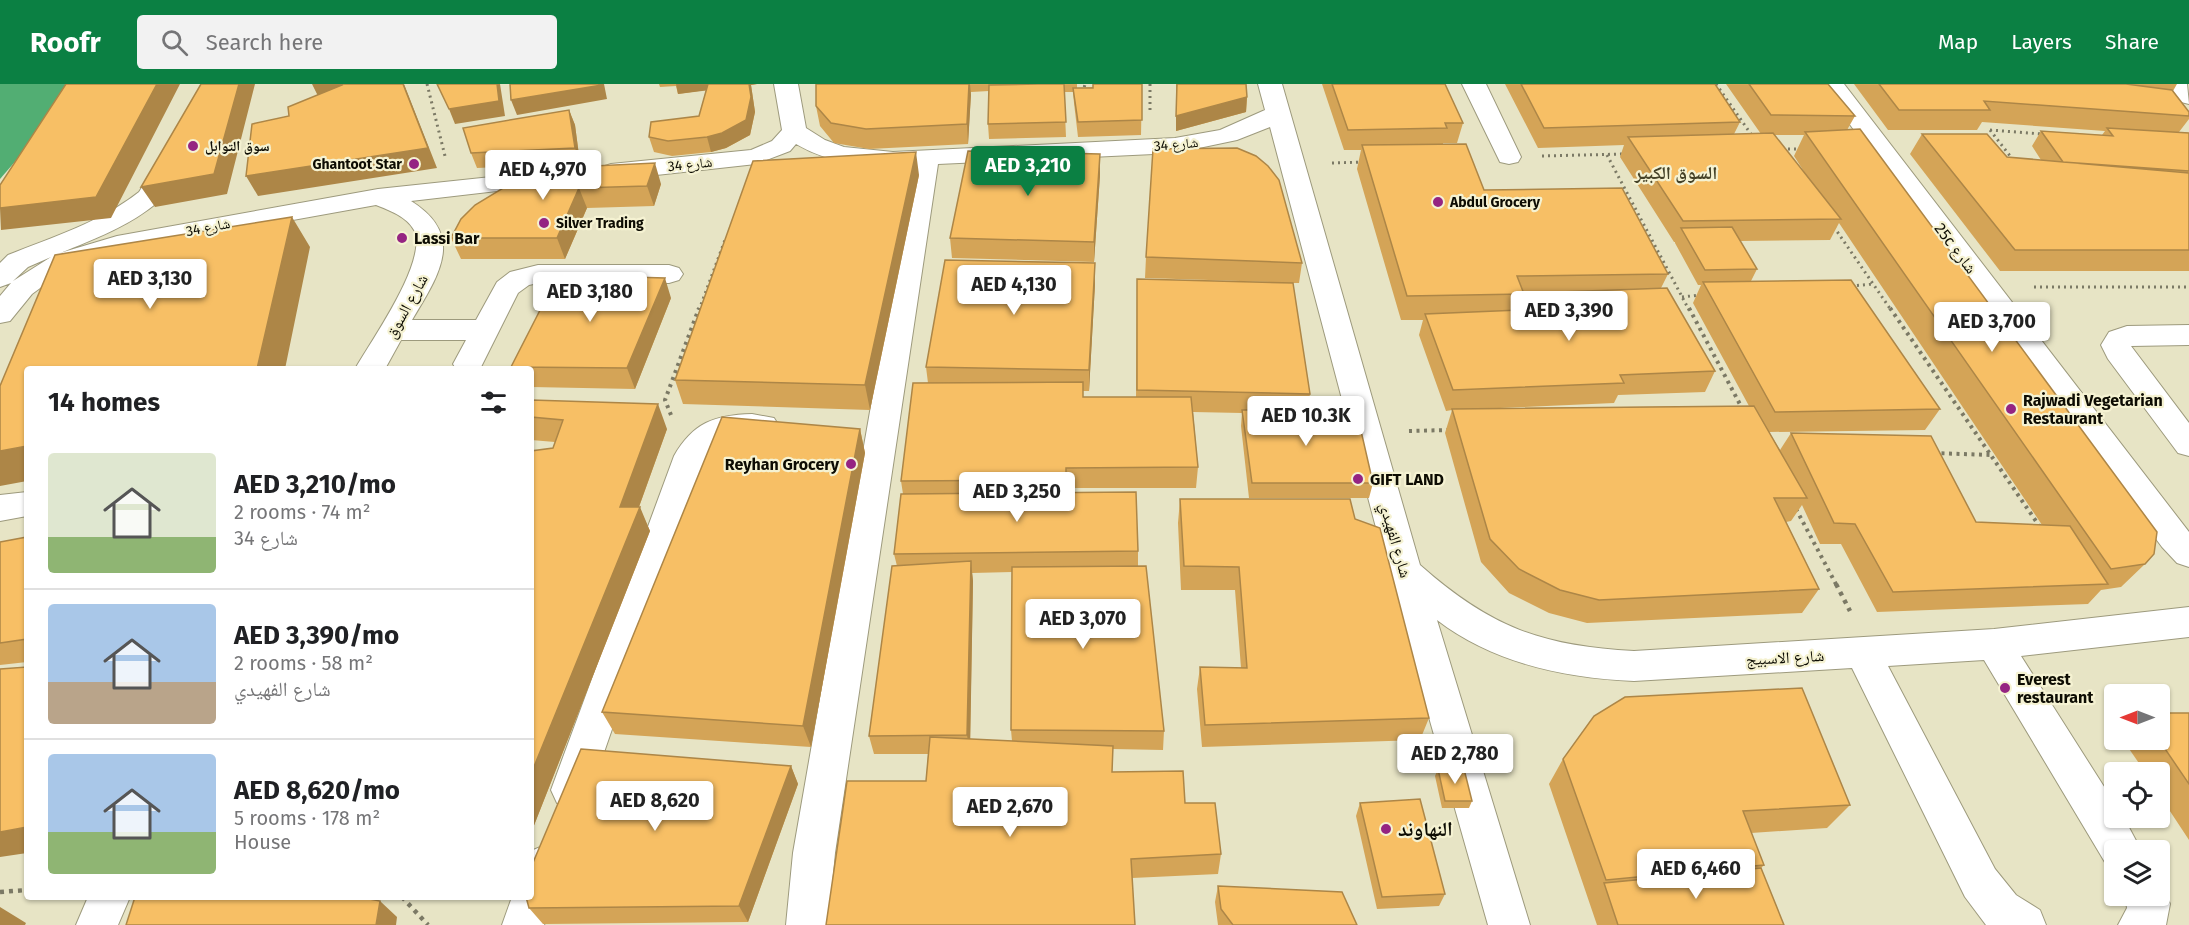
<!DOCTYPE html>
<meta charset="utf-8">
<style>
body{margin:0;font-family:"Fira Sans","Noto Naskh Arabic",sans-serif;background:#f2f2f2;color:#202124;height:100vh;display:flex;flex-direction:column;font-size:22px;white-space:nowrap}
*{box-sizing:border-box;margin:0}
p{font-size:20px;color:#757577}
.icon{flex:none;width:33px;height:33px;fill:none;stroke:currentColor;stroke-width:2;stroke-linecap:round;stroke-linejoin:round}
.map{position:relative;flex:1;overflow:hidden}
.drawer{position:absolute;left:24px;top:282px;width:510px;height:534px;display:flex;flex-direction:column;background:#fff;border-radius:6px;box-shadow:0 2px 4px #0004}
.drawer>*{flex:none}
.needle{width:39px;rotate:270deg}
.tools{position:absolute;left:2104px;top:600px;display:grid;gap:12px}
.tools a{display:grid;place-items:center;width:66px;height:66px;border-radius:6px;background:#fff;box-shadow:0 2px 4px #0004;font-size:30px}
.price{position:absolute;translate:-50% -51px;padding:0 14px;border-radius:6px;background:#fff;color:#222;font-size:20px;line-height:39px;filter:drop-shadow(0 2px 3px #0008)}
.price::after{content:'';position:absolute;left:50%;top:36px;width:18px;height:14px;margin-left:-9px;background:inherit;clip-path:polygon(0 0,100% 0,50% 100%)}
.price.selected{background:#0b8043;color:#fff}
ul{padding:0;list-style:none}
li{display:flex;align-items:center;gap:18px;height:150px;padding:0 24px}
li+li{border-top:2px solid #e0e0e0}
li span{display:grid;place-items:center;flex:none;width:168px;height:120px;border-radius:6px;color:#555}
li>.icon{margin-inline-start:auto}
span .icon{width:72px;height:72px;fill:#fffc;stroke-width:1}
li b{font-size:26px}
h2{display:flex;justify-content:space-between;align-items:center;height:72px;padding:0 24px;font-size:26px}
header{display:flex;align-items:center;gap:36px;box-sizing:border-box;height:84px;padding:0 30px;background:#0b8043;color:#fff}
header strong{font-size:28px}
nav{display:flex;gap:33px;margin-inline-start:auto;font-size:21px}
.search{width:420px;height:54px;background:#f2f2f2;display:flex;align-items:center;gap:15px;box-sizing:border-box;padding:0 21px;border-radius:6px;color:#757577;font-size:22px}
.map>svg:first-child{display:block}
</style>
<header>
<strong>Roofr</strong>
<div class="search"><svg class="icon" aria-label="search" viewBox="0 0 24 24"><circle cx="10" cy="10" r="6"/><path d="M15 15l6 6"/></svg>Search here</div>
<nav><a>Map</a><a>Layers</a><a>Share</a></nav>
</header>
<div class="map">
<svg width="2189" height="841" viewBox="0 0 2189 841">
<rect width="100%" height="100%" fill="#e7e4c5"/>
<path fill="#52ae73" d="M0,0H82L0,95Z"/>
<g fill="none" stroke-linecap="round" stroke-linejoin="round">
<g stroke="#9d9a7d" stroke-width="2">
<path id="minor" d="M208,0H232L158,118C129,142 95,155 60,169L117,152L378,105L557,86L566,89L570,94L566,99L411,117C467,152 438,192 412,236H476L497,198L510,188L538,181H669L679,184L683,190L679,196L669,199H538L529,201L518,209L480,285H456L453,280L466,256H401L385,285H355C371,257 429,176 414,146C407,133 389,126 376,121L122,167L75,183L51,196L32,210L10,237L0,239V212L11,199L0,203V179L8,171C53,153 101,138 139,108ZM51,173L13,197L28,183Z
M774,0H798L806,44L825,56L844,63L893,68L1175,54L1220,46L1265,26L1258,0H1282L1420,481C1490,543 1541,562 1634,567L1994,545L2189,523V553L2021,572L2115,720V734H2124L2141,766H2115V783L2106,780L1984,576L1888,582L1995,785L2016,811L2040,826L2046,841H1986L1965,813L1852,584L1634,597C1564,594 1493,579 1437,536L1530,841H1488L1388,489L1270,43L1237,56L1175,69L938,80L835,769L828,841H786L793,769L913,81C872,84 832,81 796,60L790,67L756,80L611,96L602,93L598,88L602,83L611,80L751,66L772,57L782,46Z
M1462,0H1486L1521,73L1518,78L1509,80L1500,78Z
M1820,0H1844L2189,448V483L2177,479L2162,463Z
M2161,0H2187L2189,20L2181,18Z
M2189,241V261L2131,262L2189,339V372L2178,369L2108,275L2101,261L2109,248L2127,242Z
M752,330L774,334L779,342L774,350C747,358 725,345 706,373L591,706L585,719L571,724L557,719L551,706L674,372C693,339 714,331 752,330Z
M27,408V432L0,437V411Z
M545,761L560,767L566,781L544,841H502L512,813H531V767Z
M2160,797L2170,820L2166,841H2118L2127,824L2125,812H2160Z
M88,813H130L118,841H76Z"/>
</g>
<path stroke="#7b7965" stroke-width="3" stroke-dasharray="2 4" stroke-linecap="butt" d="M427,0L445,72
M1150,0V29
M1716,0L1753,53
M1083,9L1085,0
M1990,46L2014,77
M1990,46L2042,50
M1782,65H1801
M1607,71L1689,226
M1542,72L1624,70
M1332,79L1364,78
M1834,143L1891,226
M1851,202L1873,200
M2034,203H2189
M1682,213L1700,211
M699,226L725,156"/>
<path stroke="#7b7965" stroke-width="4" stroke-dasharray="3 4.5" stroke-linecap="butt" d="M1689,224L1743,326
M1890,224L2040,443
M671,331L665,316L699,224
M1409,347L1449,346
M1934,369L1990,371
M1796,425L1837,502"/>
<path stroke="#7b7965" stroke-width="4.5" stroke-dasharray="4 5" stroke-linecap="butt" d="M1836,500L1850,527
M0,808L27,806
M402,813L428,841"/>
<use href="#minor" fill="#fff" fill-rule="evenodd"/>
</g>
<path fill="#d4a457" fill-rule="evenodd" d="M659,0H757L751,1L755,28L750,51L726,64L711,68L672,72L654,68L649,53L699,32L706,6L678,10L676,2L660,3Z
M816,0H1077V4L1142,0L1141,51L1078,53L1074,19L1073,8H1064L1066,53L989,55L988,40L989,7L971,8L968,60L869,65L834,59L820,42L816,22Z
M1176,0H1246L1247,13L1246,28L1176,47Z
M1322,0H1445L1463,39L1457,59H1443V60L1484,106L1668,190L1661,204L1715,287L1705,308L1618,311L1614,319L1500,324L1749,322L1693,219L1701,201H1698L1675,159V158H1674L1620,73L1624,61L1538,64L1505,0H1715L1740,38L1734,50H1761L1726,0H1828L1855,32L1847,46L2145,480L2121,503L2101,506L2088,520L1877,528L1841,460H1820L1802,421L1791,437L1786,438L1819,505L1802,529L1587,539L1549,529L1509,509L1481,478L1445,349L1452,326L1446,327L1419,251L1423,236H1401L1357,85L1361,66H1344ZM1774,51H1804L1794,72L1810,97ZM1839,139L2042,441L1976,438L1791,349L1780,366L1769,348L1925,346L1940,325L1751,197L1757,185L1740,157L1830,156ZM1522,216H1557L1554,225L1519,226Z
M1854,0H2177L2173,7L2189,28V35L2179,48L2189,49V187H2000L1910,70L1922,50L2007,73L2041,76L2032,62L2041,47L2102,51L2105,47L1982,38L1977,46H1888Z
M569,26L575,41L580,79L477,84L471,69Z
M528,89L661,100L654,122L587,124L565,175H461L451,154Z
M919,91L870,326L683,320L675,296Z
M1100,91L1094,178L952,174L950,154Z
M1146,173L1302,179L1299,199H1293L1310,310L1307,326L1373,399L1369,414H1249L1241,342L1242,329L1193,328L1198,383L1196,404H1067V409L1138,467V482L1164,647L1163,666L1113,665L1112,688L1185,719L1221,770L1218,790L1132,794L926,697L928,670H874L869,652L897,482L894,470L903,410L901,397L928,299L926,283L1095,200L1089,307H1083V313H1136L1137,195L1273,198L1145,194ZM1012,488L1011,646L1012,657L970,655L973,497L972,489Z
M671,214L635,305L531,303V285H513L511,283Z
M531,316L667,345L639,423L650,447L531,749V367L553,364L555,358L531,356Z
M860,345L865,369L811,663L615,650L602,628Z
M1180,415L1355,435L1429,634L1420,656L1202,663L1197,605L1200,583L1241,584L1235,506H1181L1178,439Z
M27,453V578L0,581V458Z
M2189,629V756L2160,712V688H2145L2123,656H2160Z
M1563,675L1850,721L1827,744L1751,749L1764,781L1761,784L1784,841H1597L1549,700Z
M791,682L798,700L748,838L543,840L529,824Z
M1438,685L1472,717L1469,724H1442L1435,692Z
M1360,719L1445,810L1439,822L1377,825L1356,732Z
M1218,802L1357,841H1218L1215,818Z"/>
<path fill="#ad8647" d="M157,0H180L111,134L1,146L0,124Z
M239,0H255L227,110L155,123L141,103Z
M312,0H341L345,8L319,14Z
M403,0H404L437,84L258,112L246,92Z
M497,0H500L505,32L455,40L449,25Z
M602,0H604L607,15L517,31L511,16Z
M676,0H757L751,1L755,28L750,51L726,64L711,68L707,53L750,1L678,10Z
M969,0H970L971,11L968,60L967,40Z
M1247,13L1246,28L1176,47V32Z
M569,26L575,41L580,79L575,64Z
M916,68L919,91L870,326L865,301Z
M1100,70V91L1094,178V158Z
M655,79L661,100L654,122L647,102Z
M579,104L587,124L565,175L557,154Z
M292,133L310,163L285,285H257Z
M1095,179V200L1089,307V286Z
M665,194L671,214L635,305L627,284Z
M658,320L667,345L636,431L640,423L650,447L531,749V690L620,423Z
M860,345L865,369L811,663L803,642Z
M27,362V397L0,402V367Z
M971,477L973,497L970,670L967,651Z
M791,682L798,700L748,838L739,822Z
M27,743V769L0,773V748Z
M380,817L397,833L396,841H376Z
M0,823L26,839L25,841H0Z"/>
<path fill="#f7bf65" stroke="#ad8647" stroke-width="1.5" d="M66,0H157L96,113L0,124V101Z
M201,0H239L214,90L141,103Z
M341,0H403L428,64L246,92L252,40L289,32L288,23L342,1Z
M437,0H497L499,17L449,25Z
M510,0H602V1L511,16Z
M708,0H749L751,13L746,36L722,49L707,53L668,57L649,53L651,38L699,32Z
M816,0H969L967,40L866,45L831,39L816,22Z
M1038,0H1064L1066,38L988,40L989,1Z
M1093,0H1142V36L1078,38L1073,4H1093Z
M1177,0H1246L1247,13L1176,32Z
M1332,0H1445L1463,39H1445L1447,44L1348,46Z
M1521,0H1715L1740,38L1544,44Z
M1749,0H1828L1855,32L1771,31Z
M1879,0H2126L2172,6L2189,28V32L1984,17L1990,26H1899Z
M569,26L575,64L471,69L463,44Z
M2107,44L2189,49V87L2063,78L2041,47L2113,52Z
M1860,45L2157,448L2154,470L2145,480L2111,485L1805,48Z
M1773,49L1841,135L1683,137L1628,53Z
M1922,50H1987L2007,73L2189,89V166H2015Z
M1466,60L1484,106L1622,104L1668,190L1517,192L1524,210L1407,212L1362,61Z
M1237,64L1256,72L1268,82L1279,96L1302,179L1146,173L1153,65Z
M968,67L1100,70L1094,158L950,154Z
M916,68L865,301L675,296L753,77Z
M655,79L647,102L579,104L557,154H451L461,135L475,121L528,89L552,84Z
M292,133L257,285H27V362L0,367V302L55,171Z
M1732,143L1757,185L1705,186L1681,144Z
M945,176L1095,179L1089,286L926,283Z
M558,191L665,194L627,284L511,283Z
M1137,195L1293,199L1310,310L1137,306Z
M1851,196L1940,325L1775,328L1703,198Z
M1667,204L1715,287L1620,291L1624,299L1453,306L1425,230L1567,224L1560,208Z
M1083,298V313H1191L1198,383L1066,384V396L901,397L913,299Z
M531,316L658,320L620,423H640L531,690V367L553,364L563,336L531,333Z
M1754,322L1807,414H1774L1819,505L1599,516L1560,506L1519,485L1490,455L1452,325Z
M1356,325L1373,399H1252L1242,326Z
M722,333L860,345L803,642L602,628Z
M1791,349L1931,352L1976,438L2070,442L2108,500L1893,508L1855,440L1834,439Z
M1136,408L1138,467L894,470L901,410Z
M1180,415H1350L1355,435L1380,444L1429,634L1205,641L1200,583L1247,584L1239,483L1184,482Z
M27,453V555L0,559V458Z
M971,477L967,651L869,652L892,482Z
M1146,482L1164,647L1011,646L1012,483Z
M27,583V743L0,748V585Z
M1802,604L1850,721L1743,727L1764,781L1606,796L1563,675L1594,632L1625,613Z
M2160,629H2189V700L2159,656H2160Z
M930,653L1113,662L1112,688L1183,687L1185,719H1215L1221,770L1131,775L1135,841H826L847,697H926Z
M581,665L791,682L739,822L529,824L526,813H531V786L532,781Z
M1438,685H1464L1472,717H1445Z
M1420,715L1445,810L1382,813L1360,719Z
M1761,784L1784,841H1618L1604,799Z
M1218,802L1342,808L1357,841H1233L1221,825Z
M135,813H359L380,817L376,841H126Z"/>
<g fill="#952482" stroke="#f5f2d2" stroke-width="2">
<circle cx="193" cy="62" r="6"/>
<circle cx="414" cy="80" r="6"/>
<circle cx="1438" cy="118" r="6"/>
<circle cx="544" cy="139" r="6"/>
<circle cx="402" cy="154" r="6"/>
<circle cx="2011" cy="325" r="6"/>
<circle cx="851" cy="380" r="6"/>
<circle cx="1358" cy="395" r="6"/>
<circle cx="2005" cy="604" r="6"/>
<circle cx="1386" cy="745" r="6"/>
</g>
<g text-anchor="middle" stroke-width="4.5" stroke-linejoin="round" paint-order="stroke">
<g font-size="14" fill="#0d0c03" stroke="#f5f2d2">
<text transform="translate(1176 60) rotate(-5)" y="5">شارع 34</text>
<text transform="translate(690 80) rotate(-6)" y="5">شارع 34</text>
<text transform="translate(208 143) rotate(-11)" y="5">شارع 34</text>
</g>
<g font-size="14" font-weight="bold" fill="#0d0c03" stroke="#f5f2d2" text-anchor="start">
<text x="205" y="67">سوق التوابل</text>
<text x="402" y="85" text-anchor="end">Ghantoot Star</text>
<text x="1450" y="123">Abdul Grocery</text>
<text x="556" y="144">Silver Trading</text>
</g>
<g font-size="16" font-weight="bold" fill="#0d0c03" stroke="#f5f2d2" text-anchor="start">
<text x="414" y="160">Lassi Bar</text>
<text x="2023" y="322">Rajwadi Vegetarian<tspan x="2023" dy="18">Restaurant</tspan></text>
<text x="839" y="386" text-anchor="end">Reyhan Grocery</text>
<text x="1370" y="401">GIFT LAND</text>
<text x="2017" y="601">Everest<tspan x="2017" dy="18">restaurant</tspan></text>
</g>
<g font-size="16" fill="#0d0c03" stroke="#f5f2d2">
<text transform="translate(1956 164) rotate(53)" y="6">25c شارع</text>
<text transform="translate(406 222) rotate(-61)" y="6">شارع السوق</text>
<text transform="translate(1396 456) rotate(74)" y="6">شارع الفهيدي</text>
<text transform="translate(1785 573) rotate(-3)" y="6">شارع الاسبيج</text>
</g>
<g font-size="18" font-weight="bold" fill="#444127" stroke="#f5f2d2">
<text x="1676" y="95">السوق الكبير</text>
</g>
<g font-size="20" font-weight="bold" fill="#0d0c03" stroke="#f5f2d2" text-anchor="start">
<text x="1398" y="752">النهاوند</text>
</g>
</g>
</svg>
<div class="tools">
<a><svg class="needle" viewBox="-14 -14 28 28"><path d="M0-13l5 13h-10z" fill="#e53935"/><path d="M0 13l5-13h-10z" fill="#757577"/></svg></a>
<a><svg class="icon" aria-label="locate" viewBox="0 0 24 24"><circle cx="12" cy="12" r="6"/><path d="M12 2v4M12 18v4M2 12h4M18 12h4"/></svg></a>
<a><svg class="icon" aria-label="layers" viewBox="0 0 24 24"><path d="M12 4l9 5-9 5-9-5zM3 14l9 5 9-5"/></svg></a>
</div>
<b class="price selected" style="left:1028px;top:113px">AED 3,210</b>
<b class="price" style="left:543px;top:117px">AED 4,970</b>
<b class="price" style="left:150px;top:226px">AED 3,130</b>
<b class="price" style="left:1014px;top:232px">AED 4,130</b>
<b class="price" style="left:590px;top:239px">AED 3,180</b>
<b class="price" style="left:1569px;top:258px">AED 3,390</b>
<b class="price" style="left:1992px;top:269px">AED 3,700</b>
<b class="price" style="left:1306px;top:363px">AED 10.3K</b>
<b class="price" style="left:1017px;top:439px">AED 3,250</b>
<b class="price" style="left:1083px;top:566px">AED 3,070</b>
<b class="price" style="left:1455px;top:701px">AED 2,780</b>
<b class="price" style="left:655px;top:748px">AED 8,620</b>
<b class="price" style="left:1010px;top:754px">AED 2,670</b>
<b class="price" style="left:1696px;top:816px">AED 6,460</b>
<section class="drawer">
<h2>14 homes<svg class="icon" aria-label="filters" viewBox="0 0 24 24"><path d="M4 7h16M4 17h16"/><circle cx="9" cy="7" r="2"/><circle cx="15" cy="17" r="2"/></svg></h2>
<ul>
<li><span style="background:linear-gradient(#dfe7d0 70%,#8fb573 0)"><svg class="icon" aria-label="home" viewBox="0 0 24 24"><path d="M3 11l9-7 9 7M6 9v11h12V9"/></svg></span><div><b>AED 3,210/mo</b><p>2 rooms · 74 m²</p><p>شارع 34</p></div></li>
<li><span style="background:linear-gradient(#a9c7e8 65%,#b9a48a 0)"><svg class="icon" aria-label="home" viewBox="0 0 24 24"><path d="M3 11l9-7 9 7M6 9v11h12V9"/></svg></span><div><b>AED 3,390/mo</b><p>2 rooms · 58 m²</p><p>شارع الفهيدي</p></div></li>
<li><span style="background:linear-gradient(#a9c7e8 65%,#8fb573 0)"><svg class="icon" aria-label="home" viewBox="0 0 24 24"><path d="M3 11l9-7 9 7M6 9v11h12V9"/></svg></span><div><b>AED 8,620/mo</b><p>5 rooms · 178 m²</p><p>House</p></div></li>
</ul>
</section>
</div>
